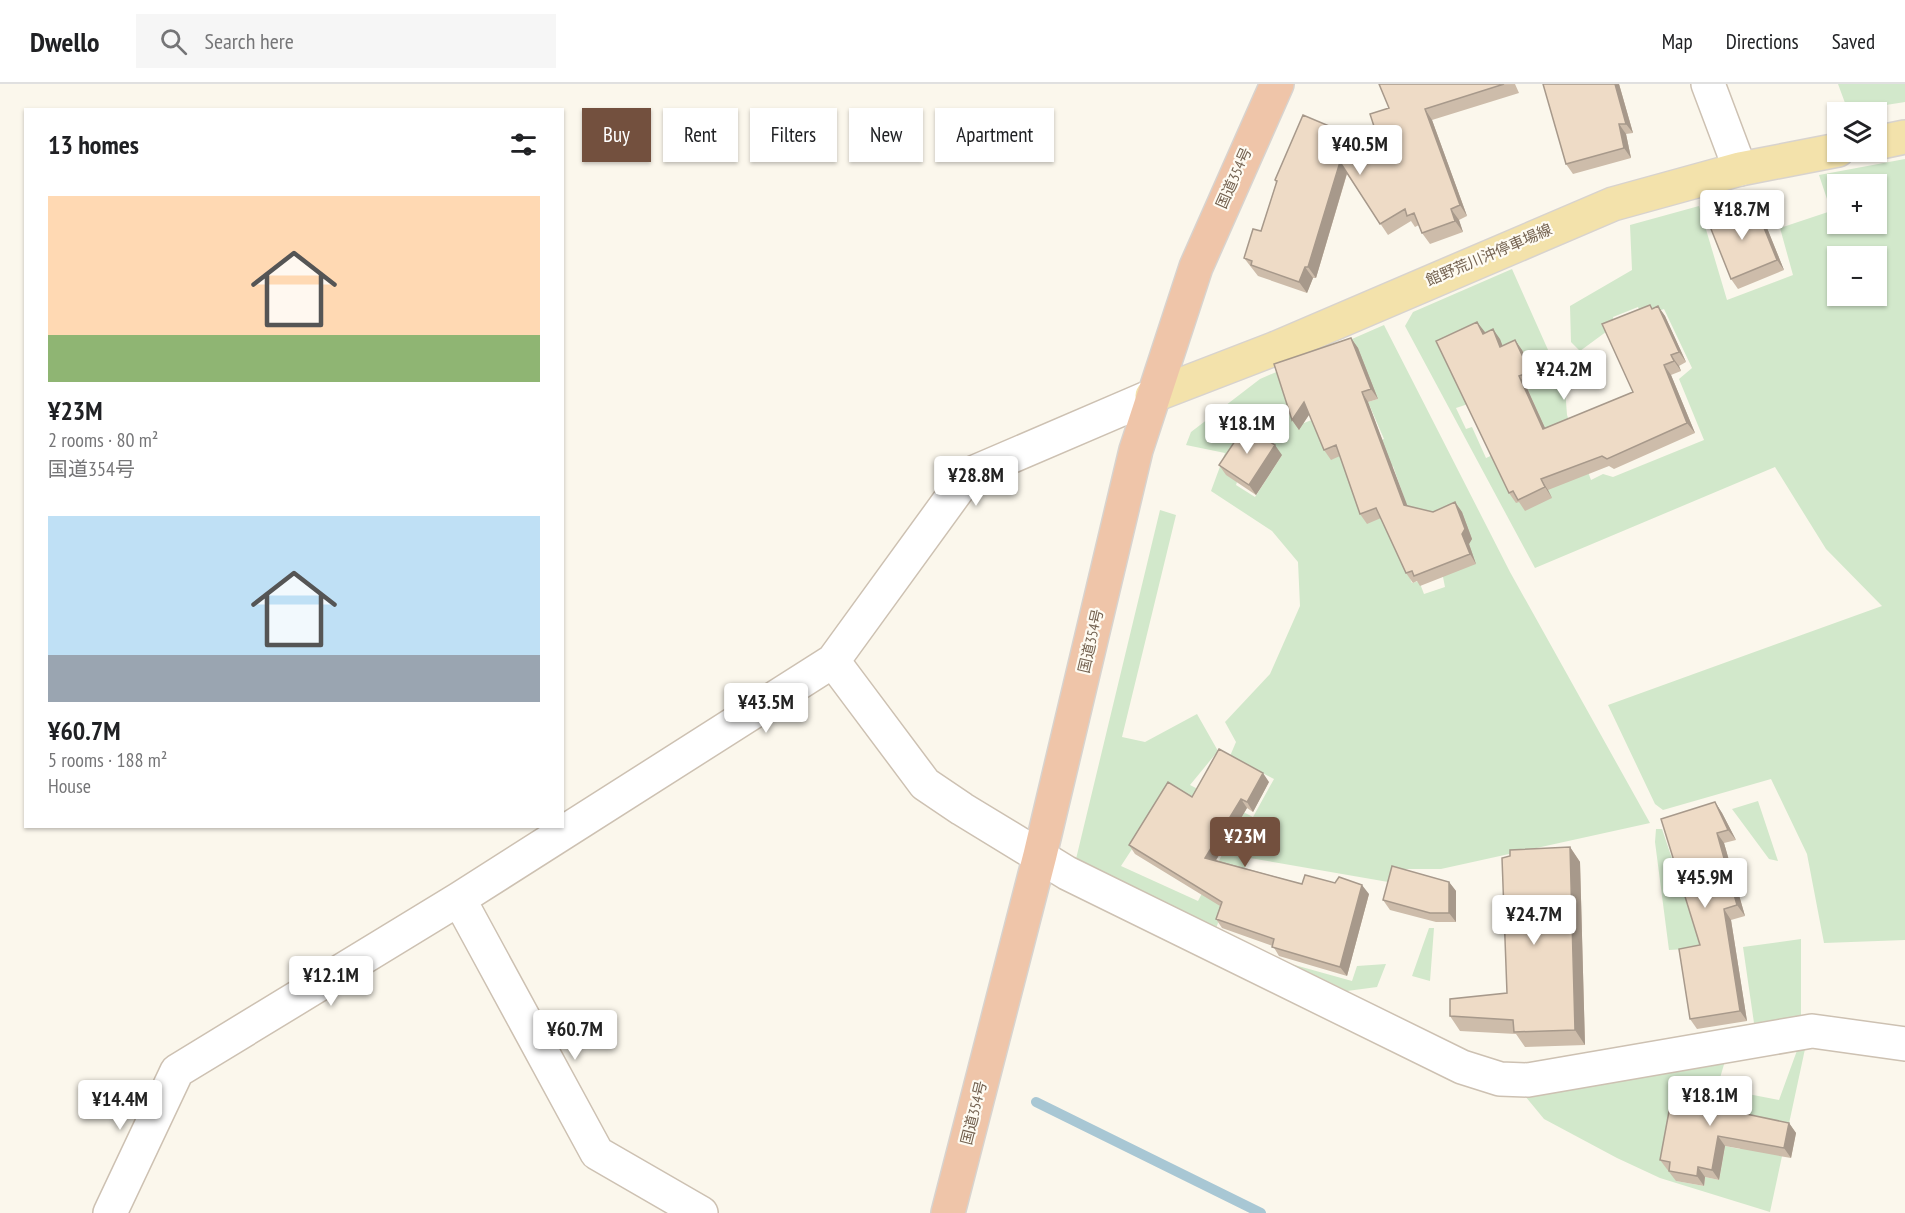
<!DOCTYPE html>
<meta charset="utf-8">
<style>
body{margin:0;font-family:"PT Sans Narrow","Noto Sans JP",sans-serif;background:#f6f6f6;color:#202124;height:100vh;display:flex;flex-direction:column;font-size:22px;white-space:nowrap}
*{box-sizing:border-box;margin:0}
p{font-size:20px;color:#757577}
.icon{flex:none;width:33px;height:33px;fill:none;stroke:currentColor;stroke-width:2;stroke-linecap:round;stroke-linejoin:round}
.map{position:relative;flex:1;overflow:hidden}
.sheet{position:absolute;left:24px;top:24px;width:540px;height:720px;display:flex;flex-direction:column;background:#fff;border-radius:0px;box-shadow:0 2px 4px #0004}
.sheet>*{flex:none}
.hud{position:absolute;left:582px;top:24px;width:570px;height:54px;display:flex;gap:12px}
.fabs{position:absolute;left:1827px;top:18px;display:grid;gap:12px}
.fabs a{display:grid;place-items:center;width:60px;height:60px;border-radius:0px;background:#fff;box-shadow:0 2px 4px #0004;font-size:30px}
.price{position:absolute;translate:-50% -51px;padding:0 14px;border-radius:6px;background:#fff;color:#222;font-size:20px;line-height:39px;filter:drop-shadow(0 2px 3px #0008)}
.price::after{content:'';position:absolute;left:50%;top:36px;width:18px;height:14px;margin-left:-9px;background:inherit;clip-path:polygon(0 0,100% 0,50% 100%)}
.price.selected{background:#73503e;color:#fff}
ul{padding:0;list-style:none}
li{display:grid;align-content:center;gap:12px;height:318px;padding:0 24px}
li span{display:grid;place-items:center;height:186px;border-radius:0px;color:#555}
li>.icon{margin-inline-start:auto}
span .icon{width:108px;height:108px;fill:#fffc;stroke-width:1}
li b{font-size:26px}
h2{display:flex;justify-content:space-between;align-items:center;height:72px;padding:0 24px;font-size:26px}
.chip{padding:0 21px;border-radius:0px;background:#fff;box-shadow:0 2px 4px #0004;font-size:21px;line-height:54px}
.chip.selected{background:#73503e;color:#fff}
header{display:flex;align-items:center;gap:36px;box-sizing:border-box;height:84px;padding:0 30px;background:#fff;border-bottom:2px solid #e0e0e0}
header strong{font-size:28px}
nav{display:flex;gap:33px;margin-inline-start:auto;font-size:21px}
.search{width:420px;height:54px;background:#f6f6f6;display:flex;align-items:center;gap:15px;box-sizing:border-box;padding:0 21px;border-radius:0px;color:#757577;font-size:22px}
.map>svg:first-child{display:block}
</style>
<header>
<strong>Dwello</strong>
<div class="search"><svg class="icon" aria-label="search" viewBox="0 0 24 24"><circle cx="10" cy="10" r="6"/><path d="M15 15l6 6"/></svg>Search here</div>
<nav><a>Map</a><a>Directions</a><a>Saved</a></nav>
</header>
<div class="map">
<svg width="1905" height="1129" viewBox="0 0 1905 1129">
<rect width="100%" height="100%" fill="#fbf7ec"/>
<path fill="#d2e8cb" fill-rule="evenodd" d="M1838,0H1905V18L1848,27Z
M1905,75V856L1824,859L1807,770L1771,695L1663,726L1655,720L1608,621L1882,522L1826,465L1775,383L1535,484L1405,242L1413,228L1512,185L1565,304L1567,331L1591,396L1603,390L1613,393L1704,356L1679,295L1692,284L1664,225L1642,232L1638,223L1613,233L1614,242L1580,267L1571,258L1570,222L1632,186L1630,141L1699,122L1727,216L1793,191L1780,144L1831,127L1819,91ZM1838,100H1876V140H1838ZM1838,172H1876V212H1838ZM1537,297L1526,302L1546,347L1486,374L1472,343L1466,345L1456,324Z
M1384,241L1510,488L1650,739L1441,785H1401L1394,799L1250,774L1222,828L1215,847L1076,775L1160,426L1176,431L1122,653L1145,658L1197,630L1218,667L1190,701L1253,733L1274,695L1230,672L1236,658L1225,638L1270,590L1300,522L1298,478L1272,447L1211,407L1225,369L1186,361L1191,348L1260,295ZM1378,315L1368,318L1384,355L1341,371L1314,335L1304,339L1294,316ZM1282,371L1255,413L1236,401L1237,398ZM1393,382L1408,425L1352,397ZM1396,462L1443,493L1445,503L1424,510L1419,497L1412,499ZM1171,705L1213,756L1225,765L1198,817L1121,782Z
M1758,717L1778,777L1769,775L1732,725Z
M1656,745H1662L1702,864L1669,866L1655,758Z
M1429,844H1434L1430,897L1412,892Z
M1801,855V932L1754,939L1743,863Z
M1291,880L1352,897L1357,882L1386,880L1377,903L1347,907Z
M1799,961L1805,965L1770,1128L1660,1094L1617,1074L1544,1035L1520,1006L1725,977L1717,1004L1779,1016ZM1745,1039L1740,1065L1725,1062L1719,1096L1705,1093L1704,1102L1676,1097L1677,1088L1667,1086Z"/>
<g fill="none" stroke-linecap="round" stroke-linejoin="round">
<path stroke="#a8c7d4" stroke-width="10" d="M1036,1018L1261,1129"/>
<g stroke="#cdc1b2" stroke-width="36">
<path id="minor" d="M1708,0L1740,85
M833,577L968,391L1152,312
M459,815L597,1069L701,1129
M110,1129L177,987L459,815L833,577L925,700L962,725L1067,789L1462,983L1500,995L1528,996L1812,947L1905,960"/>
</g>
<g stroke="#d8d3ce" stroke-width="36">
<path id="major" d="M1876,59L1905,53
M1152,312L1274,265L1613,120L1740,85L1838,66"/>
</g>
<g stroke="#d8d3ce" stroke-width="36">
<path id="highway" d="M948,1129L1040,771L1136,366L1196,183L1277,0"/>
</g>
<use href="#minor" stroke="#fff" stroke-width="33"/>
<use href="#major" stroke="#f3e2ab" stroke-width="33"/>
<use href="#highway" stroke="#efc5a9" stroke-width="33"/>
</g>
<path fill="#cdbcaa" d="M1379,0H1515L1519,9L1432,36L1467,132L1459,136L1463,148L1430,160L1422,149L1419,141L1415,143L1411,137L1388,151L1347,90L1316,194H1313L1307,209L1258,192L1244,174L1261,147L1276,99L1275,96L1381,64L1389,24Z
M1619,0L1633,49L1626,50L1631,74L1573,90L1566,80Z
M1747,119L1754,129L1756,135L1767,144L1784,186L1738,205L1731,195Z
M1650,221L1652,225L1658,222L1665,232L1686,278L1679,282L1681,287L1671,291L1695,349L1614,385L1609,382L1548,406L1552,414L1525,427L1519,418L1516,419L1509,409L1500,255L1502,262L1515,256L1522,266L1537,298L1526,302L1545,344L1633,308Z
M1351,254L1358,264L1378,315L1368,318L1407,422L1433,428L1455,418L1462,428L1472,455L1469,460L1476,480L1420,502L1417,497L1413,499L1406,489L1381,434L1367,440L1360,430L1340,372L1331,376L1324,366L1309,330L1299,346L1292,336Z
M1282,371L1256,411L1226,391L1219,381Z
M1269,698L1253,728L1247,724L1216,776L1302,800L1369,810L1347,892L1279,872L1273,862L1222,844L1216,835L1220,822L1135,770L1129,761Z
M1715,718L1722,729L1736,756L1724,759L1745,832L1731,836L1747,937L1697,945L1690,935L1700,861Z
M1570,763L1580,778L1585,961L1525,963L1516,950L1460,947L1450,932L1507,909Z
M1449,798L1456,807V838H1436L1390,826L1383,816Z
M1738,1016L1735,1028L1789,1039L1796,1049L1791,1074L1725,1062L1719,1096L1705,1093L1704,1102L1676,1097L1660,1076Z"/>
<path fill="#a7998b" d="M1615,0H1619L1633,49L1626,40Z
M1425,25L1432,36L1467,132L1460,121Z
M1619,40L1626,50L1631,74L1624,64Z
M1340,78L1347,89L1316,194L1308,183Z
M1747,119L1754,129L1761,146L1754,136Z
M1451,125L1459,136L1463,148L1455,137Z
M1760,134L1767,144L1784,186L1777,176Z
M1305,183L1313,194L1307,209L1299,198Z
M1658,222L1665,232L1686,278L1679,268Z
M1477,238L1485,248L1490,261L1483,250Z
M1493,245L1500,255L1507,273L1500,263Z
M1351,254L1358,264L1378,315L1371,305Z
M1515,256L1522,266L1537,298L1530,288Z
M1671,271L1679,282L1681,287L1674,277Z
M1664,281L1671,291L1695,349L1687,339Z
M1519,292L1526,302L1550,355L1543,345Z
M1362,308L1368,318L1411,431L1404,421Z
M1304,318L1311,328L1299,346L1292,336Z
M1275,361L1282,371L1256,411L1249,401Z
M1541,395L1548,406L1552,414L1545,403Z
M1455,418L1462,428L1472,455L1469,460L1476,480L1470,470L1462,450Z
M1263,689L1269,698L1253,728L1247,718Z
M1241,715L1247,724L1212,783L1205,774Z
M1715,718L1722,729L1736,756L1728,746Z
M1717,749L1724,759L1745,832L1737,821Z
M1570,763L1580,778L1585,961L1575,946Z
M1449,798L1456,807V838L1449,829Z
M1362,801L1369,810L1347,892L1340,883Z
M1724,825L1731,836L1747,937L1740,927Z
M1731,1006L1738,1016L1734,1036L1727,1026Z
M1789,1039L1796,1049L1791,1074L1784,1064Z
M1718,1052L1725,1062L1719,1096L1712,1086Z
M1698,1083L1705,1093L1704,1102L1697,1092Z"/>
<path fill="#eedbc6" stroke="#a7998b" stroke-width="1.5" d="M1379,0H1504L1425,25L1460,121L1451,125L1455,137L1422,149L1414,129L1407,132L1405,125L1380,140L1340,78L1308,183H1305L1299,198L1251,181L1252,177L1244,174L1253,145L1261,147L1277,97L1275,96L1303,31L1381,64L1370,30L1389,24Z
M1543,0H1615L1626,40H1619L1624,64L1566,80Z
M1747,119L1754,136L1760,134L1777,176L1731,195L1707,135Z
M1650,221L1652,225L1658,222L1679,268L1671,271L1674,277L1664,281L1687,339L1607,375L1602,372L1541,395L1545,403L1518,416L1513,407L1509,409L1436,257L1477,238L1483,250L1493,245L1500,263L1515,256L1530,288L1519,292L1543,345L1633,308L1602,240Z
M1351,254L1371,305L1362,308L1404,421L1433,428L1455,418L1465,445L1462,450L1470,470L1414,492L1412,487L1406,489L1376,424L1360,430L1336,361L1324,366L1304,318L1292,336L1274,280Z
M1245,342L1275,361L1249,401L1219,381Z
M1219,665L1263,689L1247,718L1241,715L1205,774L1302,800L1305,791L1335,799L1339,793L1362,801L1340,883L1272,863L1274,855L1216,835L1222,818L1129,761L1168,698L1192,713Z
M1715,718L1728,746L1717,749L1737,821L1724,825L1740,927L1690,935L1679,865L1700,861L1661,735Z
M1570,763L1575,946L1514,948L1513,936L1450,932V915L1507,909L1502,774L1510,772V766Z
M1392,782L1449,798V829H1430L1383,816Z
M1675,995L1731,1006L1727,1026L1789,1039L1784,1064L1718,1052L1712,1086L1698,1083L1697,1092L1669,1087L1670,1078L1660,1076Z"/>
<g text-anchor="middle" stroke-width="4.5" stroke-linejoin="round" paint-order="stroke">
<g font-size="15" fill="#746250" stroke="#fefbf2">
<text transform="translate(1234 94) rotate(-66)" y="5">国道354号</text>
<text transform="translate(1489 171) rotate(-23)" y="5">館野荒川沖停車場線</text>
<text transform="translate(1091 557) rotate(-77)" y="5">国道354号</text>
<text transform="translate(974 1029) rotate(-76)" y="5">国道354号</text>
</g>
</g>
</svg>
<div class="fabs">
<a><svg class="icon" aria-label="layers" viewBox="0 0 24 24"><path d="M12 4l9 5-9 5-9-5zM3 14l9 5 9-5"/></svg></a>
<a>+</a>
<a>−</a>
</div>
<b class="price" style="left:1360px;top:92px">¥40.5M</b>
<b class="price" style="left:1742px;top:157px">¥18.7M</b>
<b class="price" style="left:1564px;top:317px">¥24.2M</b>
<b class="price" style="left:1247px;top:371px">¥18.1M</b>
<b class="price" style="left:976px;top:423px">¥28.8M</b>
<b class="price" style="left:766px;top:650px">¥43.5M</b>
<b class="price selected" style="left:1245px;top:784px">¥23M</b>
<b class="price" style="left:1705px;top:825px">¥45.9M</b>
<b class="price" style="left:1534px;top:862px">¥24.7M</b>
<b class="price" style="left:331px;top:923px">¥12.1M</b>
<b class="price" style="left:575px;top:977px">¥60.7M</b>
<b class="price" style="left:1710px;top:1043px">¥18.1M</b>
<b class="price" style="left:120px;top:1047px">¥14.4M</b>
<div class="hud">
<a class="chip selected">Buy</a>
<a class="chip">Rent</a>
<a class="chip">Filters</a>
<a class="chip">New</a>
<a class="chip">Apartment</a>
</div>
<section class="sheet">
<h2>13 homes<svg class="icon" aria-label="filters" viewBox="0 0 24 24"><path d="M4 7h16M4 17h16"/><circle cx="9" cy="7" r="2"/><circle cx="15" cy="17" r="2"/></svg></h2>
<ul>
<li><span style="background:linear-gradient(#ffd9b3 75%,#8fb573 0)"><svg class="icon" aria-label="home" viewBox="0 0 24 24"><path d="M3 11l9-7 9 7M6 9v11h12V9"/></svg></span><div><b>¥23M</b><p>2 rooms · 80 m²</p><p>国道354号</p></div></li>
<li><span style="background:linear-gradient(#bfe0f5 75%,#9aa5b1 0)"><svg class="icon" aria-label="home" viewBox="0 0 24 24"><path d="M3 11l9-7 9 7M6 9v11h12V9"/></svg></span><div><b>¥60.7M</b><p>5 rooms · 188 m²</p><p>House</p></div></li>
</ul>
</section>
</div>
